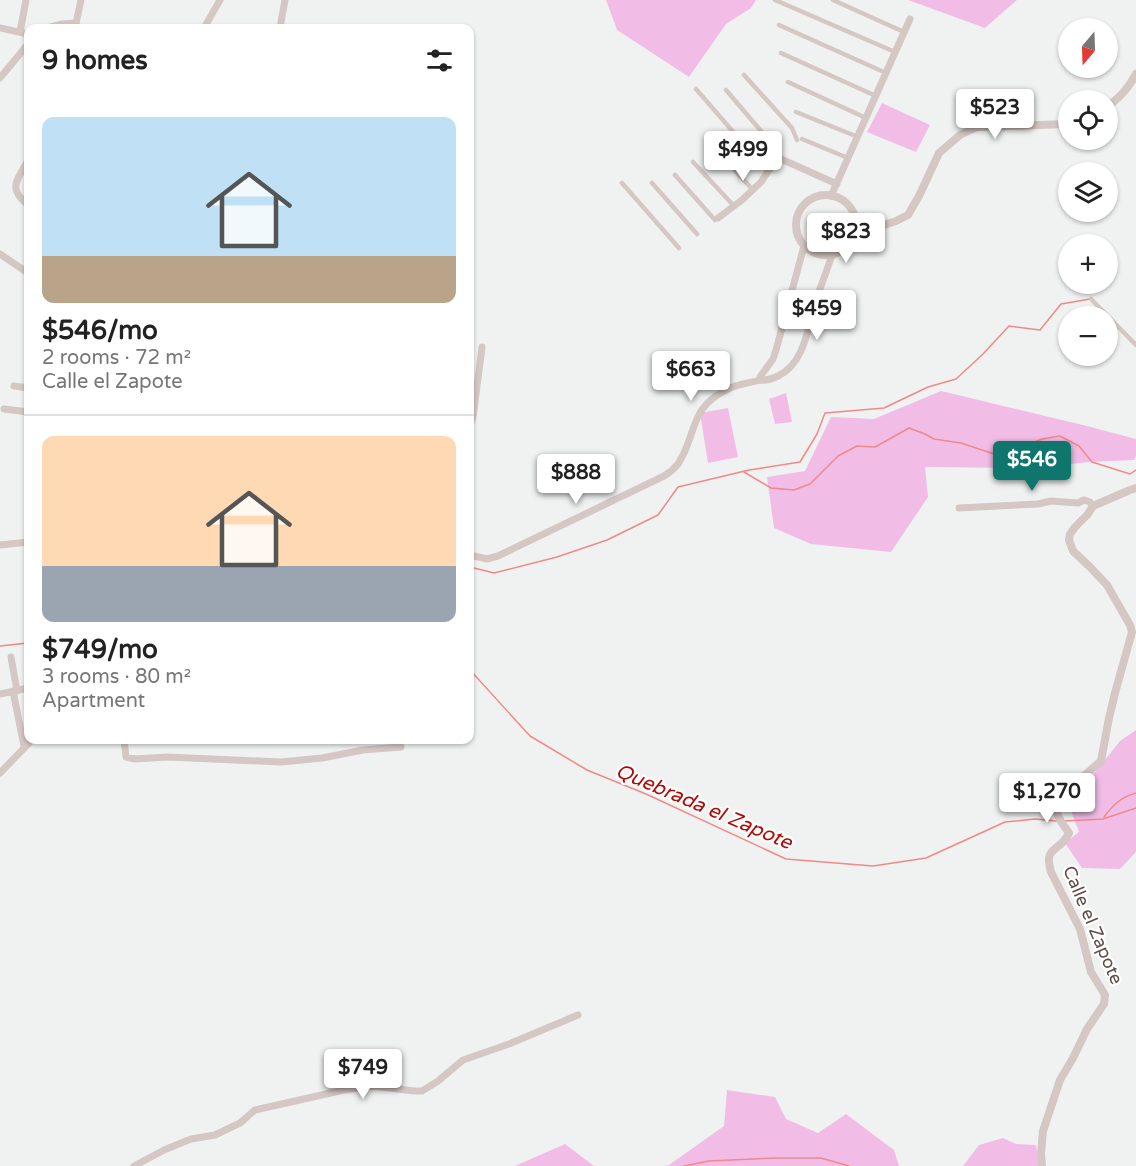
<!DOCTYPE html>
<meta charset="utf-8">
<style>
body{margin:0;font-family:"Varela Round",sans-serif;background:#f6f6f6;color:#222;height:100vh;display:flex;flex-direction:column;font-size:22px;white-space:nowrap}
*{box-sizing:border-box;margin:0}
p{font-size:20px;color:#767676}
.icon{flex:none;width:33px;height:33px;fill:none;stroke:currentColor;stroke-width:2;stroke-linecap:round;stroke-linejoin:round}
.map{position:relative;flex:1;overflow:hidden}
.sheet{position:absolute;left:24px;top:24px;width:450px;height:720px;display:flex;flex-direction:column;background:#fff;border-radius:12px;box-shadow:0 2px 4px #0004}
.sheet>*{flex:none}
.needle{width:39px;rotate:199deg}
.buttons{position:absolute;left:1058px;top:18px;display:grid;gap:12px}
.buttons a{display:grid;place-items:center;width:60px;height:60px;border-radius:50%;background:#fff;box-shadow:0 2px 4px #0004;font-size:30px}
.price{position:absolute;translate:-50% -51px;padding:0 14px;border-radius:6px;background:#fff;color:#222;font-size:20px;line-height:39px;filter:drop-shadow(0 2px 3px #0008)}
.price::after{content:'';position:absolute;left:50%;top:36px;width:18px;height:14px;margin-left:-9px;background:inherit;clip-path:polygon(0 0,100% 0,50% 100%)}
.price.selected{background:#0f766e;color:#fff}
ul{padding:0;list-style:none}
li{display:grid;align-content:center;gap:12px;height:318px;padding:0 18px}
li+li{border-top:2px solid #e0e0e0}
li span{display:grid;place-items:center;height:186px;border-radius:12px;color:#555}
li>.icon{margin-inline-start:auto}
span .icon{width:108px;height:108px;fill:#fffc;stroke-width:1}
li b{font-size:26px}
h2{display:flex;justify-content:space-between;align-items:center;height:72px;padding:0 18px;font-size:26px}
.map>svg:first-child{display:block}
</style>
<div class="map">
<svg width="1136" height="1166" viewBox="0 0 1136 1166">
<rect width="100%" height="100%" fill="#f0f2f2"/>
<path fill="#f1bde7" d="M606,0H756L751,8L726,24L689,77L617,30Z
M908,0H1017L985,28Z
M882,103L930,125L916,152L867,132Z
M941,391L1087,426L1136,439V456L1134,460L1090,462L1027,468L925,467L928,497L891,552L811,544L774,528L767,477L805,471L831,417L874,419Z
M786,393L792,422L775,424L769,399Z
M728,408L738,457L708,463L700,413Z
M1136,730V852L1120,869L1082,868L1065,843L1079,832L1065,795L1088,781L1120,741Z
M727,1090L775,1097L786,1119L818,1133L846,1114L894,1150L899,1166H663L669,1165L724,1126Z
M1003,1138L1016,1144L1036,1145L1039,1166H963L979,1145Z
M565,1144L594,1166H515Z"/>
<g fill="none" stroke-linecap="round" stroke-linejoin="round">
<path stroke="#f08988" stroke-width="1.5" d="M744,472L771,488L794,490L810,484L838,456L857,446L875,447L909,428L925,434L934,439L961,443L994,454L1008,453L1042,439L1060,436L1079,446L1092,462L1130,474L1136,470
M470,567L494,573L557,557L607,540L658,515L678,487L749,470L800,462L817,434L825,413L884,408L928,387L956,379L983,354L1009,326L1040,330L1061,304L1090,299
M0,646L28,643
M470,670L530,736L587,770L646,794L786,859L873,866L926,858L1005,822L1035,819L1056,821
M1104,817C1113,805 1121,797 1136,793
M1064,821L1103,819L1136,808
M684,1166L709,1161L775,1158H821L849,1166"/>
<path stroke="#d5c7c3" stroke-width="4.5" d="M775,0L895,52
M833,0L904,32
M779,25L886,73
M781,53L876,96
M744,75L792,128L797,140
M788,82L866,118
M696,89L768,172
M726,90L779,152
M796,112L858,137
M802,139L848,158
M707,140L753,190
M693,162L734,206
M675,175L715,220
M622,183L679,248
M652,183L697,234
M1091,299L1136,345"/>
<path stroke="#d5c7c3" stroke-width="7" d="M0,28L28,34
M47,28L62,24L76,23
M75,28L81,0
M204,28L220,0
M280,28L285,0
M20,32L26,0
M0,78L28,44
M28,160C17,181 7,188 28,205
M831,196L910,19
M718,218L742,200L761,182L777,158L781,159L837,184
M0,254L28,273
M760,380V377L773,359L776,350L804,246
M14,386L28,388
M4,409L28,412
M470,426L473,417L482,347
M959,508L1038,504L1051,501L1078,503L1084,500L1090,502L1093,506
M0,545L28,542
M470,555L487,559L498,556L664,476C669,473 674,469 678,464C698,433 688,408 728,389C738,384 750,383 760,380C767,381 772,379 778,376C804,364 808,328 815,304C820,287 827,271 832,255
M11,657L17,691
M13,691L24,746
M0,694L28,688
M124,740L126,757L135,759L167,757L281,762L322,758L363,750L401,747
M0,773L32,740
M134,1166L164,1150L191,1139L215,1135L240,1123L255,1110L344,1090L374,1086L414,1091H422L438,1081L463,1060L509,1044L578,1015"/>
<path stroke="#d5c7c3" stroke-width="8" d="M1107,107C1120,97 1128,89 1136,74
M796 225a30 30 0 1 1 60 0a30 30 0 1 1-60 0Z
M856,230L881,226L896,221L908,215L919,196L939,153L960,135L977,127L1068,124
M1042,1166L1041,1154L1043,1131L1060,1080L1073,1058L1087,1029L1104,1004L1105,995L1091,972L1080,929L1051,872C1043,845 1060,853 1069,833C1061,821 1053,814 1058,799L1101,761L1109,718L1115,693L1132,632L1130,625L1107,585L1090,567L1073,551L1069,540L1070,534L1075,527L1088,514L1093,506L1130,490L1136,488"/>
</g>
<g text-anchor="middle" stroke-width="4.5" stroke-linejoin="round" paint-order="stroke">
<g font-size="18" fill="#5e4d47" stroke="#fff">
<text transform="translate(1093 925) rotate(67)" y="6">Calle el Zapote</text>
</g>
<g font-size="20" font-style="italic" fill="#b10907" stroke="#fff">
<text transform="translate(704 806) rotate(23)" y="7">Quebrada el Zapote</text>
</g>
</g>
</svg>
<div class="buttons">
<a><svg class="needle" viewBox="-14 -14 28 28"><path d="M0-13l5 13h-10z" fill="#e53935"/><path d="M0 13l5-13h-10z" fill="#767676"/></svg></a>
<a><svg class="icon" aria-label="locate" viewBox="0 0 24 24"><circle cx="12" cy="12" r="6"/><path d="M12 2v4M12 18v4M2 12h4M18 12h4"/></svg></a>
<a><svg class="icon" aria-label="layers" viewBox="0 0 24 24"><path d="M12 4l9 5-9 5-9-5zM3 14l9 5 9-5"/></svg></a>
<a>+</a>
<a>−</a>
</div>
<b class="price" style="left:995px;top:140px">$523</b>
<b class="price" style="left:743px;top:182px">$499</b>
<b class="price" style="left:846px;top:264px">$823</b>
<b class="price" style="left:817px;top:341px">$459</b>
<b class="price" style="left:691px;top:402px">$663</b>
<b class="price selected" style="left:1032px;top:492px">$546</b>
<b class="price" style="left:576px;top:505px">$888</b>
<b class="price" style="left:1047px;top:824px">$1,270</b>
<b class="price" style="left:363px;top:1100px">$749</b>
<section class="sheet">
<h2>9 homes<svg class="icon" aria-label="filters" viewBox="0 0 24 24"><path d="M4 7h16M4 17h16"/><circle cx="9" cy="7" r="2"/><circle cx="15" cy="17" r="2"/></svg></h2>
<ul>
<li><span style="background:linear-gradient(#bfe0f5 75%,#b9a48a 0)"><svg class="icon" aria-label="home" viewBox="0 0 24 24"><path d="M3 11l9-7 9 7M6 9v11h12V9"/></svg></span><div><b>$546/mo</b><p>2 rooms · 72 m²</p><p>Calle el Zapote</p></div></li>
<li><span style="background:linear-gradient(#ffd9b3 70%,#9aa5b1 0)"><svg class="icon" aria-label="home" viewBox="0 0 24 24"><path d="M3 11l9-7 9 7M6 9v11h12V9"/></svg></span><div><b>$749/mo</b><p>3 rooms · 80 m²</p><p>Apartment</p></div></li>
</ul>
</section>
</div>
